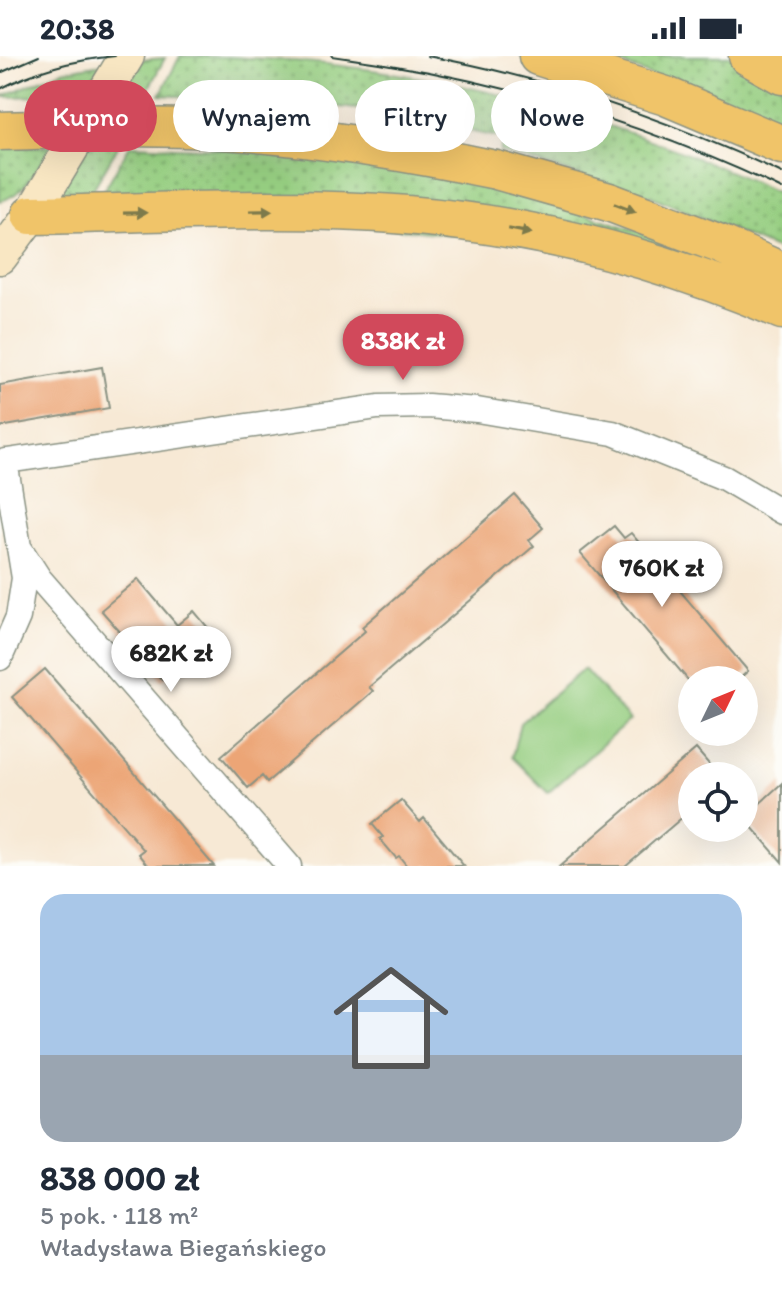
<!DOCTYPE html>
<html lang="pl">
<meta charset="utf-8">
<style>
body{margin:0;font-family:Itim,sans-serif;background:#f6f6f7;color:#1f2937;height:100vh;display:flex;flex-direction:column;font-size:30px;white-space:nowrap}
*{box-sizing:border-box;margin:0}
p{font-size:26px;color:#747a83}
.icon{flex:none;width:44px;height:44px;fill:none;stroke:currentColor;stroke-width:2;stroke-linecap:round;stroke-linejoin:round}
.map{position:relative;height:810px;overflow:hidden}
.panel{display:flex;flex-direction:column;background:#fff;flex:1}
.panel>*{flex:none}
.hud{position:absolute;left:24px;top:24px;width:734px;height:72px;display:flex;gap:16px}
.needle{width:52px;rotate:47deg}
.fabs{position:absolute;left:678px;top:610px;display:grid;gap:16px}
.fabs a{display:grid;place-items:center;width:80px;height:80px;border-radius:50%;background:#fff;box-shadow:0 8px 32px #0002;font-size:40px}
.price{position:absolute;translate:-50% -68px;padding:0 18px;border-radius:28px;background:#fff;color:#222;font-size:26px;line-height:52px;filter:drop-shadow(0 2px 4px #0008)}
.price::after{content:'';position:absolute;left:50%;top:48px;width:24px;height:18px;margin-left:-12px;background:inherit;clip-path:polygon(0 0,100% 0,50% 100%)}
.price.selected{background:#d1495b;color:#fff}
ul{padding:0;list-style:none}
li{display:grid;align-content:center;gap:16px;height:424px;padding:0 40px}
li span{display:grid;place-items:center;height:248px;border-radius:24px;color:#555}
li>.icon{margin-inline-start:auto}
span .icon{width:144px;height:144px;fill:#fffc;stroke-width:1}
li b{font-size:34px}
.pill{padding:0 28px;border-radius:36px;background:#fff;box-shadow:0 8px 32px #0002;font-size:28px;line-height:72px}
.pill.selected{background:#d1495b;color:#fff}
.status{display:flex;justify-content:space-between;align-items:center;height:56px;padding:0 40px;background:#fff;direction:ltr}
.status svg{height:22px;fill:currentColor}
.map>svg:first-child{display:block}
</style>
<div class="status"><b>20:38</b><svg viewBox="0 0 49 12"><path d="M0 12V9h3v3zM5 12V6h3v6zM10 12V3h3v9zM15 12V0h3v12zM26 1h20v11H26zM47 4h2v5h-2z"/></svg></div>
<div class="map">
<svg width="782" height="810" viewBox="0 0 782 810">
<defs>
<pattern id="grass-dots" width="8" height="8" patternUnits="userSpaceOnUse" patternTransform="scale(2)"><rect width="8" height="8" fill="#96ce81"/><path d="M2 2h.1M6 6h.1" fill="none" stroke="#7aa86a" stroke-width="1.8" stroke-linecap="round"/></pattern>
</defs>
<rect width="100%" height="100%" fill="#fdfcf7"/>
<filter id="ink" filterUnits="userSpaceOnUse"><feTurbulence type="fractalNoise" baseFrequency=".0125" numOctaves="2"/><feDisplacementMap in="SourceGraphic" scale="16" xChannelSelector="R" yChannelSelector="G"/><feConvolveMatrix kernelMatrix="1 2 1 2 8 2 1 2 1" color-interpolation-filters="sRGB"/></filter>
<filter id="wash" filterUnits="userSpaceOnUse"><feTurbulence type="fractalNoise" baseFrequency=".006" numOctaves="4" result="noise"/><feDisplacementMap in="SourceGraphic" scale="32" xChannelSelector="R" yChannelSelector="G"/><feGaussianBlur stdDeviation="1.8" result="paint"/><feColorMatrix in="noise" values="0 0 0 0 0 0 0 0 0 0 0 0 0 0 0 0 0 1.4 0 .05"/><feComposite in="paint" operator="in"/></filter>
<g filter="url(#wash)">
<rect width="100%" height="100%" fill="#f7e9d5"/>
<path fill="url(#grass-dots)" stroke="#5a865a" stroke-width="2" d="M180,0C389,0 594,50 782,139V196L651,140L500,96L503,82L365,54L297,46L160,39Z
M601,0H732L782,28V70Z
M165,2L145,39H121L142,4Z
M102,8L81,39L1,41L62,15Z
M88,89H119L89,140L55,145Z
M130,89L291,96L494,129L682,189L782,234L694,203L102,143V138Z
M52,90C38,110 26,139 0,145V91Z"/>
<path fill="#96ce81" stroke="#5a865a" stroke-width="2" d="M584,613L630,664L548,737L512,701L520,667Z"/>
<g id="blocks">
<path fill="#eca576" d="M102,311L109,352L0,371V329Z
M515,439L543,472L529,484L534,490L369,631L373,635L286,710L267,726L262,720L248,732L221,700L365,575L362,571Z
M614,470L624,482L631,477L748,615L738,624H688L580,497Z
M138,523L177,569L194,555L215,580L162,624L101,554Z
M45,613L103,680L214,810H149L139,798L144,794L12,641Z
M696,693L719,720H692V753L671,771L625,810H560Z
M782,727V806L744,762Z
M401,744L420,766L424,762L464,810H407L399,800L396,802L380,783L383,781L372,768Z"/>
</g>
</g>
<g filter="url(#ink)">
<use href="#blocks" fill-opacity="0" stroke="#8b9384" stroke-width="2"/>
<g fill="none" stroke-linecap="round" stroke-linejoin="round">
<g stroke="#8b9384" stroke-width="27">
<path id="street" d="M0,406L378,351L428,350L477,354L613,377L724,422L782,456
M19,491L39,522L289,810
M0,602L18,561L24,522L5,405"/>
</g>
<g stroke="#8b9384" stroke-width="37">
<path id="secondary" d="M0,201L31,159L127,0"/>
</g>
<g stroke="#8b9384" stroke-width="41">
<path id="primary" d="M538,0L666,40L782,89
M748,0L782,19
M496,114L609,146L720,188L782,216
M31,159C156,157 282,149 407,159C536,170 663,203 782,254"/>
</g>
<use href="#street" stroke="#fff" stroke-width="24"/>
<use href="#secondary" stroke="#f9e7c3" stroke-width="34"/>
<use href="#primary" stroke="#f0c469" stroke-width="38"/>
<path stroke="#1f3d34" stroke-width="2" d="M332,0C489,21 639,64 782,133
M427,0C550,22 669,64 782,117
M0,17L39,0
M0,33C37,13 74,4 115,0"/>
<g stroke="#8b9384" stroke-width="41" stroke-linecap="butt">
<path id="primary-bridge" d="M0,75C68,73 139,69 207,73C305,79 400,94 496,114"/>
</g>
<use href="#primary-bridge" stroke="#f0c469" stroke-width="38"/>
</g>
<defs><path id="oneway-solid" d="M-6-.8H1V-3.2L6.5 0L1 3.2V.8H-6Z" transform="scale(2)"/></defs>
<g fill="#7d7a4c">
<use href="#oneway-solid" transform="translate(625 152) rotate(21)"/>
<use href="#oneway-solid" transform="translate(261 155) rotate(-1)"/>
<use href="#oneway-solid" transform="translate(135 157) rotate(-1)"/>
<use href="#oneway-solid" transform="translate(520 175) rotate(11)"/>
</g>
</g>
</svg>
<div class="fabs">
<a><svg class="needle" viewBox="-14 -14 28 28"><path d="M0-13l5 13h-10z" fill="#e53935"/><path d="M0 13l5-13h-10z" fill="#747a83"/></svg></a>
<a><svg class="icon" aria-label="locate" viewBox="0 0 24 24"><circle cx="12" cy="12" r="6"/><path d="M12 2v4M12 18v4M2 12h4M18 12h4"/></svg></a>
</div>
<b class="price selected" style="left:403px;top:326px">838K zł</b>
<b class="price" style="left:662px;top:553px">760K zł</b>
<b class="price" style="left:171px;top:638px">682K zł</b>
<div class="hud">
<a class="pill selected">Kupno</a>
<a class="pill">Wynajem</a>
<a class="pill">Filtry</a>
<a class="pill">Nowe</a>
</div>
</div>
<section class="panel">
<ul>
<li><span style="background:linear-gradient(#a9c7e8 65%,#9aa5b1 0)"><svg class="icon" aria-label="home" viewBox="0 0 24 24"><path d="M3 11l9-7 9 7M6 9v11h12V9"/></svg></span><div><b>838 000 zł</b><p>5 pok. · 118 m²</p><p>Władysława Biegańskiego</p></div></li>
</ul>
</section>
